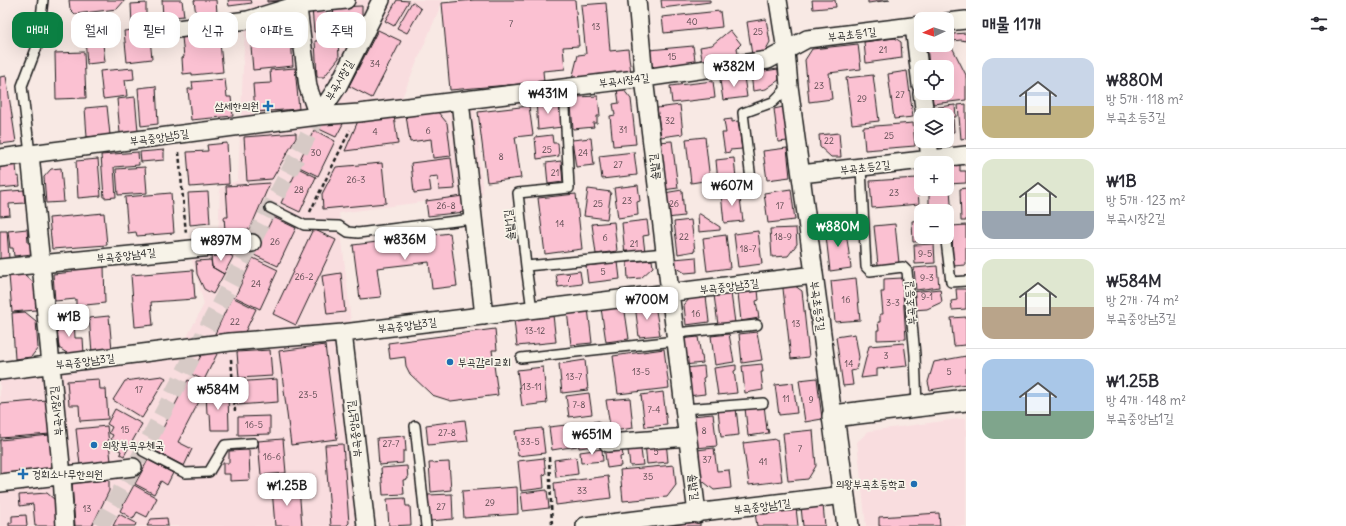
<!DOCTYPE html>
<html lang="ko">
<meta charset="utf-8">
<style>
body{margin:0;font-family:Delius,"Poor Story",sans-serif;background:#f7f7f7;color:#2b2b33;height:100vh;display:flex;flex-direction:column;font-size:15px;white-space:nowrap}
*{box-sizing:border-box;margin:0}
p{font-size:13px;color:#7c7c81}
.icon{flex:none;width:22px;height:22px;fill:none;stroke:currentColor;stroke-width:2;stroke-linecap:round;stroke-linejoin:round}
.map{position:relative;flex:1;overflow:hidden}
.details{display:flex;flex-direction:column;background:#fff;width:380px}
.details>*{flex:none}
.banner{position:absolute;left:12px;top:12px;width:380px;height:36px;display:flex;gap:8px}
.needle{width:26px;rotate:266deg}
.fabs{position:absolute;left:914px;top:12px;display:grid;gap:8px}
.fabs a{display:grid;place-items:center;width:40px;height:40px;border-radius:8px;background:#fff;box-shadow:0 4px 16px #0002;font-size:20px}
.price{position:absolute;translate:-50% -34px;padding:0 9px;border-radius:8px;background:#fff;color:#222;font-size:13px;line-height:26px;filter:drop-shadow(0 1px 2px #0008)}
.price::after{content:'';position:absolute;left:50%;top:24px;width:12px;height:9px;margin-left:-6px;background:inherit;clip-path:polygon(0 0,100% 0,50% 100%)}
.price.selected{background:#0b8043;color:#fff}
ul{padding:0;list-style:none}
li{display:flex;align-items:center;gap:12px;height:100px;padding:0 16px}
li+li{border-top:1px solid #e1e1e2}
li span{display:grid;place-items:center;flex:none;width:112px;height:80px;border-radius:12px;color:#555}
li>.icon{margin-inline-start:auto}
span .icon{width:48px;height:48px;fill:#fffc;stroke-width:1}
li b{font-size:17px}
h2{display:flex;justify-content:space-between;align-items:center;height:48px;padding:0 16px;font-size:17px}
.pill{padding:0 14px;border-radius:12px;background:#fff;box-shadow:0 4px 16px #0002;font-size:14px;line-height:36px}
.pill.selected{background:#0b8043;color:#fff}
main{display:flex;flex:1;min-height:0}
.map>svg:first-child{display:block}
</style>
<main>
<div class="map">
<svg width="966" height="526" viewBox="0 0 966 526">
<rect width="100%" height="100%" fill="#f8e9e4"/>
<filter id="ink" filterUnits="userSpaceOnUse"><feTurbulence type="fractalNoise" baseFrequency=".025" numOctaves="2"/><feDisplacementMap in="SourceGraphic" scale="8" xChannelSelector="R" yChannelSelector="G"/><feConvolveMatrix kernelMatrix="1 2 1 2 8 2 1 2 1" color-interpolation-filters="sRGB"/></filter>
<g filter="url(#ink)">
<path fill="#f9dddf" d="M251,0H443L400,102L474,96L483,194L339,213L351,322L337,325V338L356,526H0V377L185,341L204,304L192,260L218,241L220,188L238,180L245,25Z
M966,418V526H866L857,442L869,431Z"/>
<path fill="#fbc1d2" stroke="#1c1c1c" d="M69,0H125L117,9L75,14L70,9Z
M162,0H182L184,16L163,18Z
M194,0H216L217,13L196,15Z
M228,0H251L252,3L229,6Z
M267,0H289L267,2Z
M397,0L409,1L394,26L385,21Z
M474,0H575L579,46L563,47L565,69L543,71L544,82L450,90L442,3Z
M661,0H710V2L662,8Z
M812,0H835L836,7L813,9Z
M868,0H890L868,3Z
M412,2L421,9L407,33L397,28Z
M146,3V24L132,25L131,4Z
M606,3L610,51L628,49L631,73L572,79L578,55L586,54L581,5Z
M362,6V20L354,29H335L333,7Z
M326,7L327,31L314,32L312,8Z
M720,11L722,27L664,33L662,17Z
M766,19L770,42L764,53L752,55L747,22Z
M290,25L293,66L253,70L250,34H254L259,29L258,27Z
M149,28L152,59L127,62L124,31Z
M378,30L401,41L372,98L349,86Z
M730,30L741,44L737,48L739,59L703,65L700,47L712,45Z
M219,33L223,72L192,75V73L183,74L182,58L184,57L182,37Z
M966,33V41L961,40L953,41V34Z
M102,35L105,62L87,64L85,37Z
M895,38L901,42L902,58L866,63L864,42Z
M338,39L339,58L324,77H317L315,41Z
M948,39L966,75V100L933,104L932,93H947V67H929L927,45H947V40Z
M858,44L861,69L829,73L832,99L809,102L805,60L812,49Z
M693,46L696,67L657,70L650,63L649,50Z
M84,52L86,98L56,99L55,53Z
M133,68L134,79L125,80L127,96L103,99L100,71Z
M295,68L299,109L255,112L253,84L271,83L270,70Z
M778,69L779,80L766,89L753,91L751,73Z
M907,71L913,117L894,119L888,74Z
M873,75L879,121L852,124L846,78Z
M6,76L16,142L0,144V77Z
M744,77L747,97L723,100L720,80Z
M225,79L227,97H231L233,116L191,120L188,89H193L192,82Z
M713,81L715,98L672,103L670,86Z
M156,86L158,124L141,126L138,88Z
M617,89H623L631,99L636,144L613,146L610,116L615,115L613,104L619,103Z
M598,96L600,116H597V123H593L594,127L573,129L571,106L577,97Z
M135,97L138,131L120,133L117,99Z
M548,99L559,104L562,127L538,130L536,100Z
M966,104V138L961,139L958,105Z
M680,105L683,134L661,137L657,108Z
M955,105L956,117H953L954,132H951V141L934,143L933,141H947V115H931L930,108Z
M107,106L110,135L87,137L85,108Z
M529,106L533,135L515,137L521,178L487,182L478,112Z
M783,107L788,141L778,142L774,109Z
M437,111L447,123L451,156L433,158L431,139L410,142L406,115Z
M394,116L398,144L345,151L358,121Z
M732,119V122L738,121L742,149L730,150V152L725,153L722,133H726L724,120Z
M322,121L344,122L336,137L319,129Z
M913,123L915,146L865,150L863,127Z
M314,130L335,141L318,176L297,166Z
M296,133V138L272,179L247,181L244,137Z
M839,133L841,157H831L820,147L819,135Z
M552,135L553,143H558L559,156L537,159L535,137Z
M705,137L710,180L691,183L686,139Z
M591,138L594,165L576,167L572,140Z
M672,141L678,188L663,190L657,142Z
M227,143L229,184L190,187L187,152L208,151L207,145Z
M787,148L790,177L767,180L763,151Z
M164,150V160L141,162L140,152Z
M138,152L139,165L114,167L116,197L104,198L101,155Z
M634,152L637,175L602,179L599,156Z
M451,158L455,189L439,190L438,176L429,177L431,191L414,193L411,163Z
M734,158L736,179L718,182L716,160Z
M98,159L101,196L78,198L76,161Z
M561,161L563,182L548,184L546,163Z
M960,162V171H966V183L947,184V163Z
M382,163L386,203L323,209L322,194L336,167Z
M16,164L17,177L19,176L20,186L0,188V165Z
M145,167L147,193L118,195L116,169Z
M61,168L64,202L46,203L44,177L51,169Z
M298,168L316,177L300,212L281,203Z
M917,178L919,204L872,208L870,181Z
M270,183L250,229L225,230L224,217H228L226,186Z
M638,185L640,201L637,202L638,215L618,218L614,188Z
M947,188H950L952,219H947V211H935V208H929V196L935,189H947Z
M966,188V221H961L960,189Z
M588,189L611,192L607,219L584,216Z
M791,189L795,220L768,223L764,193Z
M24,190L25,203L9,204L10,215L0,216V192Z
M682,190L684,216L667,218L664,193Z
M739,191L743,221L724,223L721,193Z
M208,192L210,223L190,225L188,193Z
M171,193L174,233L137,236L136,232L128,233L125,197Z
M576,194L582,249L545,254L538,198Z
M463,196L465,212L428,216L426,201Z
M104,213L107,245L52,249L49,218Z
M698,214H700L720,227V230L699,232Z
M273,217L296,228L278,266L254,255Z
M647,220L649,235L643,236L645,252L625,255L622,223Z
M691,220L695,251L678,254L674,222Z
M921,220V237H934V241L913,242L912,221Z
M614,222L617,251L596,254L592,224Z
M845,224L851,268L830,271L825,227Z
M895,224L899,263L878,265L874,226Z
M966,225V265L953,266L952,226Z
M796,228L797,244L788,256L772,257L770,229Z
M27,229L28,243H31L32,254L14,256L13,248H10L8,231Z
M313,229L336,240L296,325L273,314Z
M0,231H7L9,258L0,259Z
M758,231L762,264L738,267L734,234Z
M450,233L457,286L432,289L429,262L377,268L381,297L360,299L353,245Z
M726,235L730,268L707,271L703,238Z
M934,244L935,263L915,264L914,245Z
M229,254L233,257L224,274L212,267L211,256Z
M696,257L697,272L685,273L674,266V259Z
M253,258L278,270L260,309L235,297Z
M211,260L212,267L224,274L213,294L204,289L197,274L196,261Z
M652,260L653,267L641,278L628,279L627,262Z
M618,262L620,279L588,283L586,266Z
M104,266L105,303L76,306V299L55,301L53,274L73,272V268Z
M937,266L939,287L916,290L914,268Z
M193,270L195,299L151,302L153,325L135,327L131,275Z
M580,271L582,284L558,287L556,274Z
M341,273L345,312L327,314L322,276Z
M24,274L35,284L36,310L12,312L9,275Z
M856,278L860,320L835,322L831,281Z
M902,278L906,339L877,340V330H879L878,322H880V314H883L881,292H884V279Z
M782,280H787L802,291L809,357L791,359Z
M940,289L942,302L927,309L913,310L912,292Z
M956,289H966V309L952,310L951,301L957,300Z
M758,290L759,300L756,301L759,318L741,321L738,293Z
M731,293L735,323L718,325L714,295Z
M706,296L709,322L686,325L684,305L690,298Z
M232,297L256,309L244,334L214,336Z
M649,303L656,311L660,335L639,337L635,305Z
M624,305L629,339L606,342L601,308Z
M588,308L592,343L571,345L567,311Z
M25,312L36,321L38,348L31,357L15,359L12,313Z
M553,315L556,342L517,346L514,320Z
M109,316L112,350L92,352L89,318Z
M966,317V345L954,346L951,318Z
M74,319L75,338H83L84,354L70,355L59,348L56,320Z
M495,329L497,350H492L498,395L451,401L432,395L410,374L406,366L405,357L390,359L388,343Z
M757,332L762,360L742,363L739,334Z
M729,334L734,362L715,365L711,336Z
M855,334L859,357L856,370L851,371L853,385L843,386L836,337Z
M698,337L701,356H702L703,363L684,365L681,339Z
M904,343L907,366L877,369V376L861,378L869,346Z
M325,345L337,439L291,445L279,351Z
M664,349L669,388L618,394L613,356Z
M270,350L272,376L239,378L237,352Z
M203,352H218L204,380L191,374Z
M966,356V384L930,390L928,382L934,362Z
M585,360L588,390L562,393L559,364Z
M762,364L763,372H761L763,390L745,393L742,366Z
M736,365V370L734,371L737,393L718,395L714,368Z
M704,366L705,377L703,378L705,394L688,396L685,368Z
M543,367L547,403L522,406L517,370Z
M162,376L166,378L142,418L113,400L125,381Z
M817,378L822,419L805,422L799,380Z
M99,379L100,389H106L108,419L80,421L79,405H69L67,381Z
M277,379L278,402L237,405L235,382Z
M188,380L205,390L178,442L192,449L184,466L152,449Z
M793,383L797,413L779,415L775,385Z
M663,392L667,425L645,427L641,395Z
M206,393H228L229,430H211L210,414H207Z
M589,393L592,414L569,417L566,396Z
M630,398L633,428L614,431L613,426H610L606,400Z
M47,400L50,434L0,438V404Z
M764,405L767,430L768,429L769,433L748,436L745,408Z
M736,408L739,435L721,437L718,410Z
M115,409L142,424L124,456L120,454L121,451L113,447L116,442L111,439L113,435L109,433L112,427L107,424Z
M713,414L717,446L696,448L692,416Z
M270,416V434L238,435V417Z
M465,420L468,441L428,445L426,425Z
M599,421L602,445L579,448L576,424Z
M575,424L577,446L552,450L549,427Z
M107,426L111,461L80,465L76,429Z
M542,428L545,453L518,456L515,431Z
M813,430L816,466L808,479L788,481L783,433Z
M50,435L54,469L0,474V440Z
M405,436L406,451H403V463L379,465L377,438Z
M283,439L286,473L261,475L258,441Z
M777,439L782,481L749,485L743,443Z
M666,441L668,462L647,464L645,443Z
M640,442L643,465L630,466L627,443Z
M343,444L349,523L346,526H331L325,445Z
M621,444L623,456L620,457L621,466L607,468L604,446Z
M714,448L717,471L729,470L731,488L714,490L700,479L697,450Z
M602,449L603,461L581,463L580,452Z
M249,450L250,480L230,481V474H223V463H229V451Z
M576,457L578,474L556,477L554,460Z
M544,458L546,474L543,475L544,488L521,491L518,461Z
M148,460L173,473L167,485L161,481L154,494L135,484Z
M449,462L451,490L431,492L429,463Z
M674,465L676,485L667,497L623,501L620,470Z
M407,466L408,479L403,480L404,494L383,495L381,468Z
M608,476L611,498L556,505L554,483Z
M109,480V491L92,526H75L72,483Z
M134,485L157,498L147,517L137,512L133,519L120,511Z
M299,487L302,526H275L272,489Z
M517,487L518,514L464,518L462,491Z
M547,490L549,508L523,511L521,493Z
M47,493L55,500L58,526H35L33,504L20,506L19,495Z
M452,494L453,519L430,521L428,495Z
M405,498L406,506H410L411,525L389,526L387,499Z
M823,505L825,526H803L801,507Z
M796,508L798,526H757L755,513Z
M939,513L940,526H879V517Z
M119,514L136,523L135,526H113Z
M26,515L27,526H9V523H12V516Z
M167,518L168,526H147L151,519Z
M700,522V526H654Z"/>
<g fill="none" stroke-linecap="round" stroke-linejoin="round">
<path stroke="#d7cac6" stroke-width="17" stroke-dasharray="17 8" stroke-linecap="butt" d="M101,526L143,451L318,116"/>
<g stroke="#1c1c1c" stroke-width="12">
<path id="service" d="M564,88L569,188L518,193L526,266L665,253
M30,154L22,86L38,44L43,0
M861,168L866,267L870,271L903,267L907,271L915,355L917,406
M751,180L743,113L773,102L789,86
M270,208L304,225L339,226L348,232L358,233L464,220
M946,241L951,282L966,281
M526,266L532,310
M676,333L757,325
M521,358L675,341
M684,409L763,403
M415,426L426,526
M143,451L185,473L209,472L225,445L253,443"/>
</g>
<g stroke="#1c1c1c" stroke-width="20">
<path id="minor" d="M297,0L308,87L318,116
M637,0L644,78L697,514
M778,0L786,51L789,86L833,416
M947,22L966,20
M914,26L921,85
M161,31L248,20L298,5L346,0
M922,93L925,115
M460,101L484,316
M318,116L338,86L381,0
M928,141L930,159
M30,154L62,475L65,526
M0,158L318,116L359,113L644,78L768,60L807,39L921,25
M801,174L966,155
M0,268L252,243
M343,333L366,526
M0,371L230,342L343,333L814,275
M608,443L688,437
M0,483L133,467
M585,526L844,495"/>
</g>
<g stroke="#1c1c1c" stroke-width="24">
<path id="tertiary" d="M848,526L833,416L966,400"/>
</g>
<path stroke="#1c1c1c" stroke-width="2.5" stroke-dasharray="4 3" stroke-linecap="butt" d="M179,152L186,234
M310,212L350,130
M231,359L235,411
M549,457L552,526"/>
<use href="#service" stroke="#f7f3e8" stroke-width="9"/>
<use href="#minor" stroke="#f7f3e8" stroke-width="17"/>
<use href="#tertiary" stroke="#f7f3e8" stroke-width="21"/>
</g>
</g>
<g fill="#1f6fb2" stroke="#f7f3e8" stroke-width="1.5">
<path d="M266 100h4v4h4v4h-4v4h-4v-4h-4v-4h4z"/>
<circle cx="450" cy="362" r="4"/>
<circle cx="94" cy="445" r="4"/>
<path d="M21 468h4v4h4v4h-4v4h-4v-4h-4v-4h4z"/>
<circle cx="914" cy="484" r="4"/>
</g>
<g text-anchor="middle" stroke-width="3.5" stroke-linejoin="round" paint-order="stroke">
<g font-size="9" fill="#54454a">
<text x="692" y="25">40</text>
<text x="511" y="27">7</text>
<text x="596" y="30">13</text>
<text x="758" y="35">25</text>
<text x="883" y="53">21</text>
<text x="672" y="60">15</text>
<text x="375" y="67">34</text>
<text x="819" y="89">23</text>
<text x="900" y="98">27</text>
<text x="862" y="102">29</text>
<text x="670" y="124">32</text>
<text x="623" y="133">31</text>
<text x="428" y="134">6</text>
<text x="375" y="135">4</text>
<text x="889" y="139">25</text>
<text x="829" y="144">22</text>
<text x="547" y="153">25</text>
<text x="316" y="156">30</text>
<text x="583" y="156">24</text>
<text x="501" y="160">8</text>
<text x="618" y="168">27</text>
<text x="555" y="176">21</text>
<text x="356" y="183">26-3</text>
<text x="299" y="193">28</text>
<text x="894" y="196">23</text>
<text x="627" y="204">23</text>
<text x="598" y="207">25</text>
<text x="674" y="207">26</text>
<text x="446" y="209">26-8</text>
<text x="780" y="209">17</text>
<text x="560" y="227">14</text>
<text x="684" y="240">22</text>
<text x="783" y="240">18-9</text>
<text x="605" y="241">6</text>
<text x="275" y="245">26</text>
<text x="634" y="247">21</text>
<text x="748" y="252">18-7</text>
<text x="925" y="257">9-5</text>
<text x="603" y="275">5</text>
<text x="304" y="280">26-2</text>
<text x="927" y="281">9-3</text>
<text x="569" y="282">7</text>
<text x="256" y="287">24</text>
<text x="927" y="300">9-1</text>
<text x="846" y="303">16</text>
<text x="893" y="306">3-3</text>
<text x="696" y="317">16</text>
<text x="235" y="325">22</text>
<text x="796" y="327">13</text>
<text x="535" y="334">13-12</text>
<text x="886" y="359">3</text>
<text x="849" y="367">14</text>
<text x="641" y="375">13-5</text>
<text x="949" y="375">5</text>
<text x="574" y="380">13-7</text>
<text x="532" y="390">13-11</text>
<text x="139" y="393">17</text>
<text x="308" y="398">23-5</text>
<text x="786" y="402">11</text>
<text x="811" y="403">9</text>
<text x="579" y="408">7-8</text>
<text x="654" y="413">7-4</text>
<text x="254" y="428">16-5</text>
<text x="125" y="433">15</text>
<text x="704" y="434">8</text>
<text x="447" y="436">27-8</text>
<text x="530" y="445">33-5</text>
<text x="391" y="447">27-7</text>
<text x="800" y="452">7</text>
<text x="656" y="455">5</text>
<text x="272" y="460">16-6</text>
<text x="707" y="463">37</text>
<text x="763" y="465">41</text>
<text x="648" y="480">35</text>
<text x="582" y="494">33</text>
<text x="490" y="506">29</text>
<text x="441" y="510">27</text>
<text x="87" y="512">13</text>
</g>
<g font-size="11" fill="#1c1c1c" stroke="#f7f3e8">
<text transform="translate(852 34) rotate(-7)" y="4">부곡초등1길</text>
<text transform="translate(339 80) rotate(-60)" y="4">부곡시장길</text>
<text transform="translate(624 80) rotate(-7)" y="4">부곡시장4길</text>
<text transform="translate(159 137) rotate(-8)" y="4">부곡중앙남5길</text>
<text transform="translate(654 167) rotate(-97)" y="4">솔밭길</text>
<text transform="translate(865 167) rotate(-7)" y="4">부곡초등2길</text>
<text transform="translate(509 225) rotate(-96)" y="4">솔밭1길</text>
<text transform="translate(126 255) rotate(-6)" y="4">부곡중앙남4길</text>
<text transform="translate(729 286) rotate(-7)" y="4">부곡중앙남3길</text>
<text transform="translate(910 303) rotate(-95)" y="4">부곡초등길</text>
<text transform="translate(818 306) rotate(82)" y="4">부곡초등3길</text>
<text transform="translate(407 325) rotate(-7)" y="4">부곡중앙남3길</text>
<text transform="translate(85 361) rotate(-7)" y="4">부곡중앙남3길</text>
<text transform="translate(56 411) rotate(-96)" y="4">부곡시장2길</text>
<text transform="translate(354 429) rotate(-97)" y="4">부곡중앙남1길</text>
<text transform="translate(694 487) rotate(83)" y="4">솔밭길</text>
<text transform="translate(762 506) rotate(-7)" y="4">부곡중앙남1길</text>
</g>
<g font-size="11" fill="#1c1c1c" stroke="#f7f3e8" text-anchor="start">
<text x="259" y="110" text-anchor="end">삼세한의원</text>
<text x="458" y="366">부곡감리교회</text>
<text x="102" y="449">의왕부곡우체국</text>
<text x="32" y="478">경희소나무한의원</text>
<text x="906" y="488" text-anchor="end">의왕부곡초등학교</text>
</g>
</g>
</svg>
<div class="fabs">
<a><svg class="needle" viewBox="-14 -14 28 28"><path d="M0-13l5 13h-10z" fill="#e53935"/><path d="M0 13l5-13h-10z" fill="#7c7c81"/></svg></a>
<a><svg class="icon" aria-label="locate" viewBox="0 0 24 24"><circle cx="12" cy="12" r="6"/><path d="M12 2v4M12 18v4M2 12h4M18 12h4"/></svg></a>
<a><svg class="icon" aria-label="layers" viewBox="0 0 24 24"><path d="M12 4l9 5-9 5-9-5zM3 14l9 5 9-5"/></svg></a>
<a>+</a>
<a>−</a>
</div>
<b class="price" style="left:734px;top:88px">₩382M</b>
<b class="price" style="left:548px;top:115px">₩431M</b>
<b class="price" style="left:732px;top:207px">₩607M</b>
<b class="price selected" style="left:838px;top:248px">₩880M</b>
<b class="price" style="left:405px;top:261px">₩836M</b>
<b class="price" style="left:221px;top:262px">₩897M</b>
<b class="price" style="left:647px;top:321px">₩700M</b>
<b class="price" style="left:69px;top:338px">₩1B</b>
<b class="price" style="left:218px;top:411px">₩584M</b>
<b class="price" style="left:592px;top:456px">₩651M</b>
<b class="price" style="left:287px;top:507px">₩1.25B</b>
<div class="banner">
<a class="pill selected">매매</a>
<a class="pill">월세</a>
<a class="pill">필터</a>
<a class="pill">신규</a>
<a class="pill">아파트</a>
<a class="pill">주택</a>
</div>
</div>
<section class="details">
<h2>매물 11개<svg class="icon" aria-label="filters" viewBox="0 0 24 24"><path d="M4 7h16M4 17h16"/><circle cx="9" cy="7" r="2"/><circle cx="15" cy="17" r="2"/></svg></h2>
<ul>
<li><span style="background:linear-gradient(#c9d6e8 60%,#c2b280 0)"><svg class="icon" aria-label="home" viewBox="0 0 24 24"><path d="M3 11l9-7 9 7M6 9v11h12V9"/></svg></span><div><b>₩880M</b><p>방 5개 · 118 m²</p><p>부곡초등3길</p></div></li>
<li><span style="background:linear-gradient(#dfe7d0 65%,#9aa5b1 0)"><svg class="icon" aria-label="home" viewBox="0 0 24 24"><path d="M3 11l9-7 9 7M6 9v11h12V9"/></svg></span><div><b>₩1B</b><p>방 5개 · 123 m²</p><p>부곡시장2길</p></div></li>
<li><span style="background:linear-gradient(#dfe7d0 60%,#b9a48a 0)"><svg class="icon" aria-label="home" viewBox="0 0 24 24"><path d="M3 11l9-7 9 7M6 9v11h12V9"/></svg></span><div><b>₩584M</b><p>방 2개 · 74 m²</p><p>부곡중앙남3길</p></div></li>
<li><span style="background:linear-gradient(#a9c7e8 65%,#7fa58c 0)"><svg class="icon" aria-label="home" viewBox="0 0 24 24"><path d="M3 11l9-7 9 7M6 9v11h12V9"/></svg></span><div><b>₩1.25B</b><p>방 4개 · 148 m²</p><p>부곡중앙남1길</p></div></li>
</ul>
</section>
</main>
